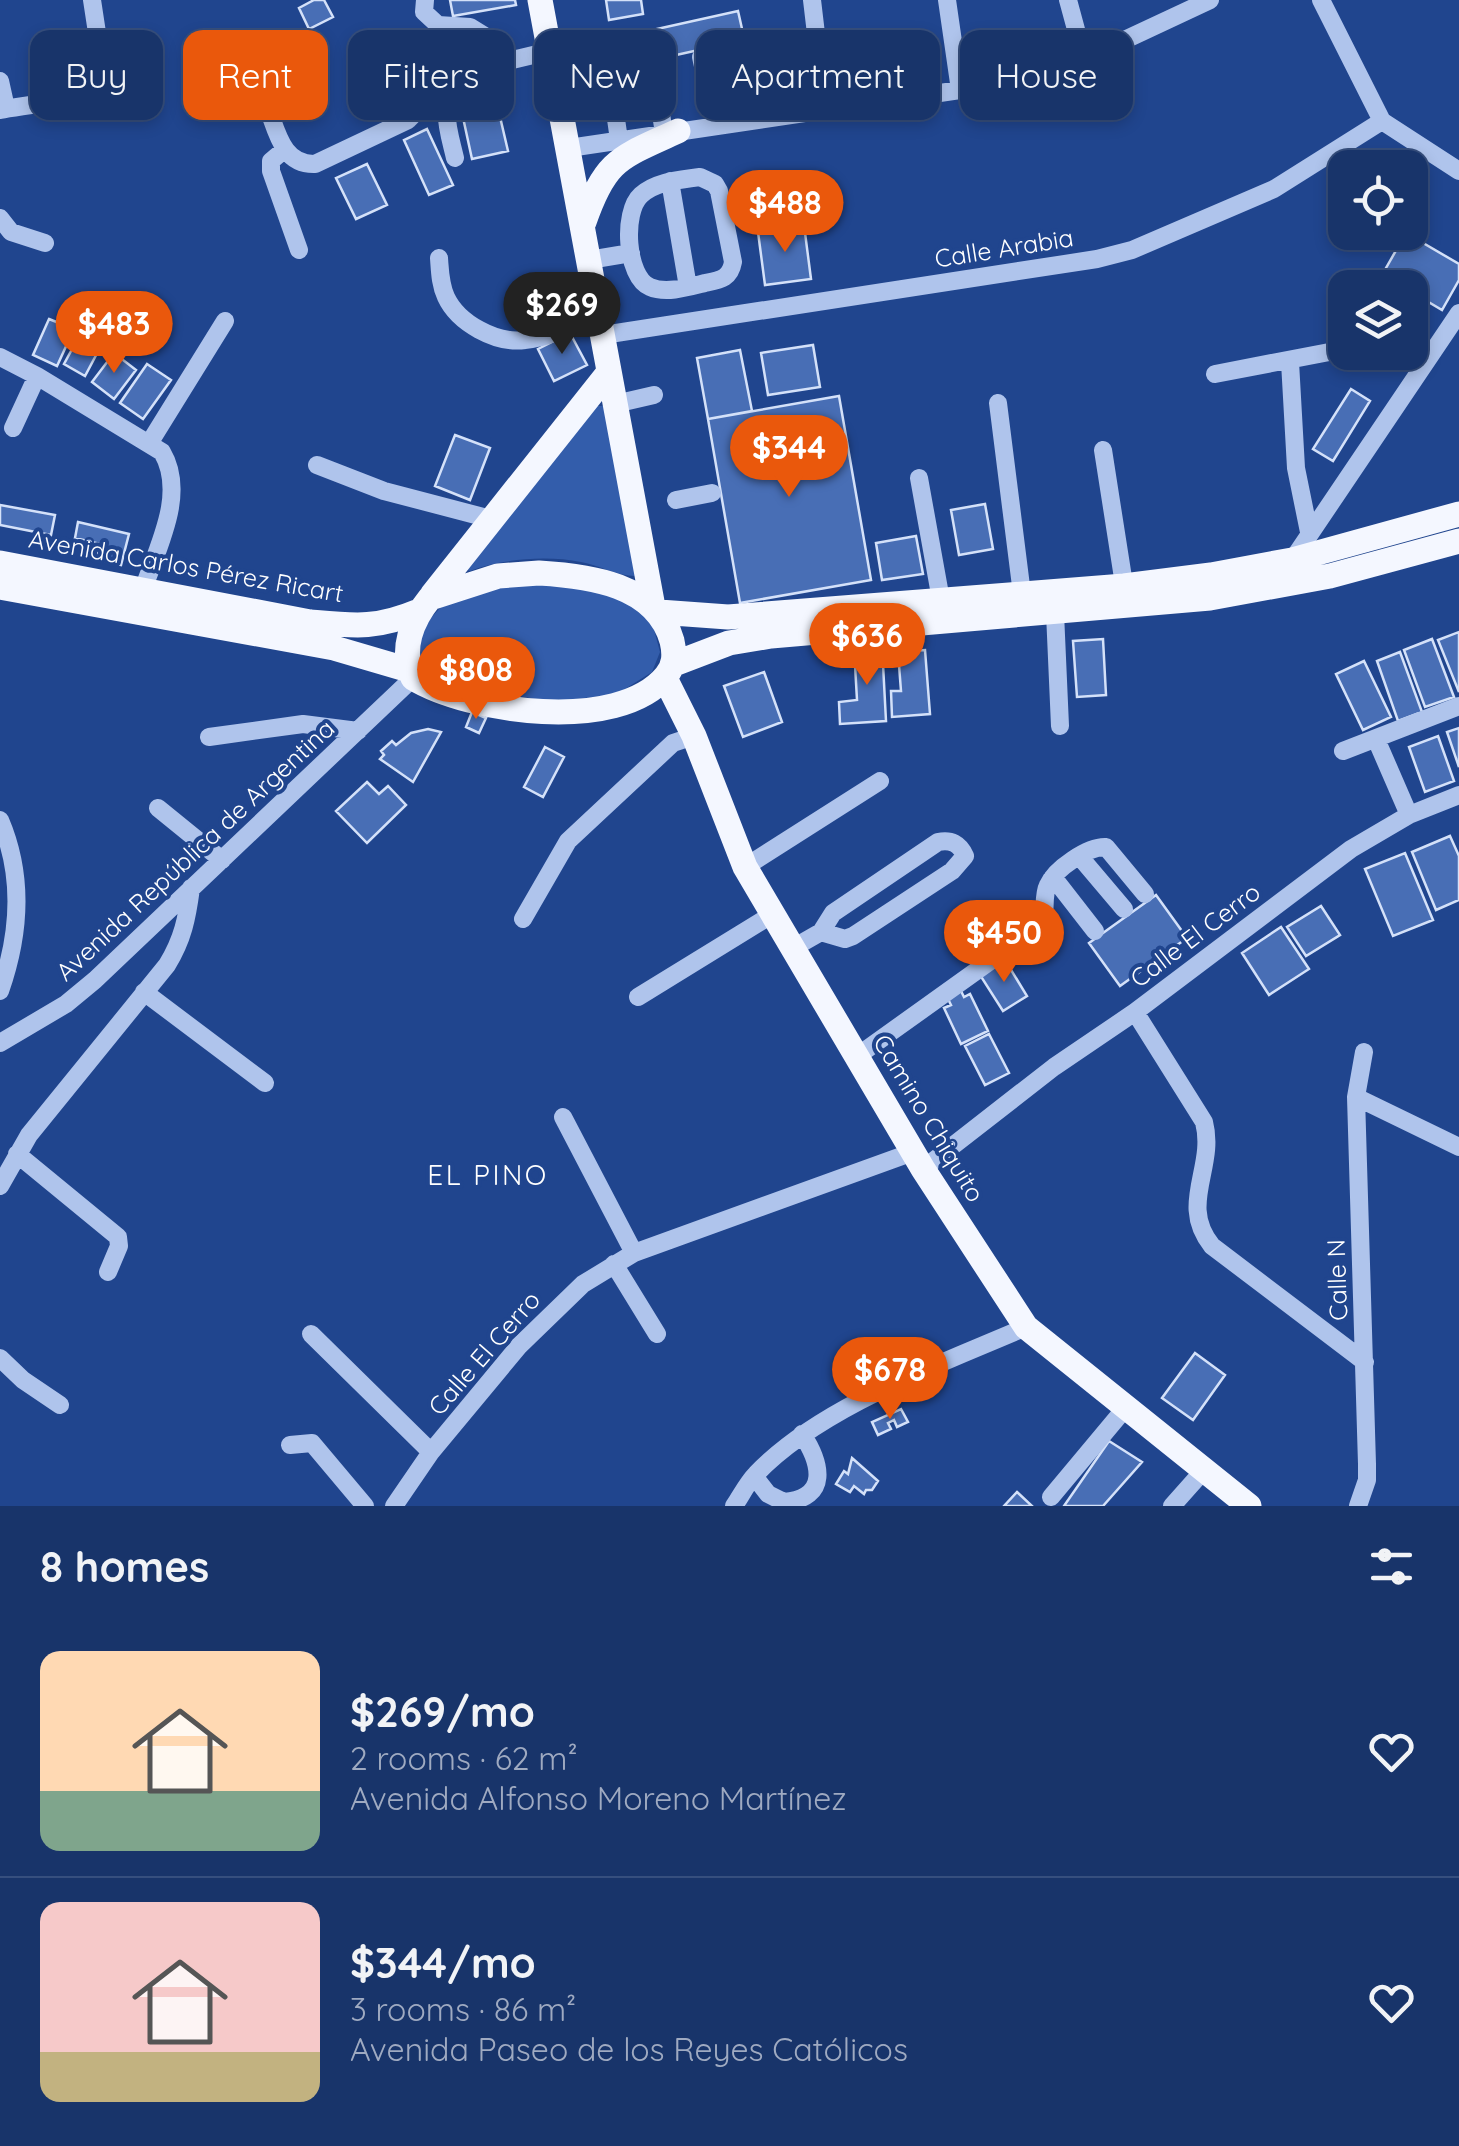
<!DOCTYPE html>
<meta charset="utf-8">
<style>
body{margin:0;font-family:Quicksand,sans-serif;background:#213c70;color:#f1f3f6;height:100vh;display:flex;flex-direction:column;font-size:38px;white-space:nowrap}
*{box-sizing:border-box;margin:0}
p{font-size:32px;color:#9faac1}
.icon{flex:none;width:55px;height:55px;fill:none;stroke:currentColor;stroke-width:2;stroke-linecap:round;stroke-linejoin:round}
.map{position:relative;height:1506px;overflow:hidden}
.panel{display:flex;flex-direction:column;background:#18346a;flex:1}
.panel>*{flex:none}
.banner{position:absolute;left:30px;top:30px;width:1400px;height:90px;display:flex;gap:20px}
.tools{position:absolute;left:1328px;top:150px;display:grid;gap:20px}
.tools a{display:grid;place-items:center;width:100px;height:100px;border-radius:20px;background:#18346a;box-shadow:0 5px 15px #0003,0 0 0 2px #364f7e;font-size:50px}
.price{position:absolute;translate:-50% -85px;padding:0 22px;border-radius:35px;background:#ea580c;color:#fff;font-size:32px;line-height:65px;filter:drop-shadow(0 2px 5px #0008)}
.price::after{content:'';position:absolute;left:50%;top:60px;width:30px;height:22px;margin-left:-15px;background:inherit;clip-path:polygon(0 0,100% 0,50% 100%)}
.price.active{background:#222;color:#fff}
ul{padding:0;list-style:none}
li{display:flex;align-items:center;gap:30px;height:250px;padding:0 40px}
li+li{border-top:2px solid #364f7e}
li span{display:grid;place-items:center;flex:none;width:280px;height:200px;border-radius:20px;color:#555}
li>.icon{margin-inline-start:auto}
span .icon{width:120px;height:120px;fill:#fffc;stroke-width:1}
li b{font-size:42px}
h2{display:flex;justify-content:space-between;align-items:center;height:120px;padding:0 40px;font-size:42px}
.tag{padding:0 35px;border-radius:20px;background:#18346a;box-shadow:0 5px 15px #0003,0 0 0 2px #364f7e;font-size:35px;line-height:90px}
.tag.active{background:#ea580c;color:#fff}
.map>svg:first-child{display:block}
</style>
<div class="map">
<svg width="1459" height="1506" viewBox="0 0 1459 1506">
<rect width="100%" height="100%" fill="#20458e"/>
<path fill="#335dab" d="M594,406H605L635,576C617,576 599,565 581,562C546,555 502,559 470,571L464,569Z
M545,581L617,595L652,622L660,652L652,672L617,694L552,702L455,685L430,672L418,654C428,585 490,587 545,581Z"/>
<path fill="#486eb5" stroke="#d4e1f9" stroke-width="2.5" d="M314,0H324L333,17L309,29L299,8Z
M450,0H515L516,5L453,16Z
M606,0H641L643,14L609,20Z
M738,11L758,100L734,105L721,45L582,76L576,47Z
M475,95L478,108L497,104L508,151L472,159L459,99Z
M427,129L453,185L429,195L404,140Z
M367,164L387,205L356,219L336,178Z
M804,225L811,279L765,285L758,232Z
M1406,233L1459,264V280L1442,310L1410,291V288H1403L1382,275Z
M49,319L74,329L57,366L33,355Z
M82,331L103,342L85,376L64,364Z
M570,333L587,365L554,381L538,349Z
M813,345L820,387L768,395L761,353Z
M740,350L752,411L708,419L697,358Z
M114,353L136,370L114,399L92,382Z
M147,364L171,380L143,419L120,403Z
M1351,389L1370,401L1333,461L1313,449Z
M839,396L871,580L740,603L708,419Z
M455,435L490,448L470,500L435,486Z
M985,504L993,549L959,555L951,510Z
M0,505L55,515L51,535L0,525Z
M78,522L129,534L121,565L97,560L100,544L75,538Z
M916,536L923,574L882,580L876,543Z
M1459,632V692L1438,640Z
M1103,639L1106,695L1077,697L1073,641Z
M1432,639L1454,697L1425,707L1404,650Z
M882,645L886,721L840,724L839,702L857,700L854,647Z
M925,650L930,714L892,717L891,691H901L898,652Z
M1400,652L1422,712L1398,721L1377,661Z
M1364,661L1391,717L1363,730L1336,674Z
M764,672L782,722L743,737L724,686Z
M472,712L486,718L479,733L466,727Z
M1459,728V767L1447,732Z
M428,729L441,732L413,782L380,759L384,755L381,751L392,741L396,745L411,733Z
M1438,736L1454,781L1425,792L1409,747Z
M545,747L564,757L543,797L524,787Z
M367,782L379,794L388,786L406,805L367,843L336,811Z
M1450,836L1459,856V900L1436,910L1412,852Z
M1405,853L1433,920L1393,936L1365,869Z
M1156,895L1187,938L1120,986L1089,943Z
M1321,906L1340,935L1306,956L1287,927Z
M1281,927L1309,969L1269,995L1242,953Z
M1005,960L1027,996L1003,1011L980,975Z
M961,991L964,997L970,994L988,1031L961,1044L944,1008L951,1005L947,997Z
M989,1034L1009,1073L985,1085L965,1046Z
M1195,1353L1225,1375L1193,1420L1162,1398Z
M901,1409L908,1422L897,1427L894,1420L888,1423L891,1429L878,1435L872,1422Z
M1109,1441L1142,1462L1103,1506H1064Z
M852,1458L878,1481L872,1490H866L864,1494L854,1486L850,1492L836,1484L844,1471L848,1474Z
M1017,1492L1032,1506H1004Z"/>
<g fill="none" stroke-linecap="round" stroke-linejoin="round">
<path stroke="#afc4ec" stroke-width="18" d="M425,0L424,12L438,25L470,27L491,40L498,70
M812,0L825,110
M947,0L960,90
M1068,0L1084,59
M1321,0L1382,121L1459,171
M701,57L716,125
M654,70L664,133
M610,77L619,140
M0,81L6,108
M267,106C277,131 282,165 315,164L408,120L454,74L550,51
M0,110C26,104 99,101 103,72L92,0
M408,120L379,110C371,92 384,83 396,71C401,65 406,57 411,52C430,37 446,61 454,74
M569,148L960,90L1084,59L1210,0
M284,150L271,161V171L299,250
M455,158C449,131 436,99 463,80
M700,177L715,184L719,191L733,262C730,279 720,280 705,283C689,287 666,294 650,287C626,277 622,212 641,195C656,181 680,180 700,177Z
M670,181L688,287
M0,218L11,232L45,243
M439,258C440,271 440,284 446,297C458,323 496,344 525,340C550,338 576,323 599,313
M589,260L631,253
M603,335L1097,259L1132,250L1274,189L1382,121
M0,357L37,376L162,452C187,494 157,548 143,590
M1290,362L1296,468L1309,532
M1215,374L1345,349
M998,403L1022,594
M615,404L654,395
M13,428L37,376
M150,442L225,321
M1103,450L1126,597
M317,465L384,491L491,519
M919,478L941,600
M676,500L712,493
M1289,565L1459,313
M1055,613L1060,726
M209,737L303,724L358,731
M1376,739L1409,815
M1343,751L1459,706
M158,808L222,860
M0,820C24,876 20,934 0,991
M1080,857L1124,909
M745,867L880,781
M1053,877L1095,931
M523,919L568,841L673,743L694,736
M793,948L821,932L833,913L938,842C951,839 960,844 965,856L952,871L853,936L845,939L821,932
M144,992L265,1083
M638,997L773,914
M1135,1012L1204,1122C1216,1168 1178,1204 1212,1246L1365,1362
M0,1043L66,1004L95,980L413,678
M856,1057L1042,924C1047,912 1042,897 1048,885C1055,869 1088,846 1106,847L1145,894
M1356,1097L1459,1147
M563,1117L634,1253
M17,1154L118,1237L119,1246L108,1272
M923,1169L1054,1067L1135,1012L1351,849L1409,815L1459,795
M0,1186L29,1135L167,965C183,939 187,918 191,888
M614,1264L657,1334
M311,1334L431,1452
M0,1358L23,1380L60,1405
M290,1445L312,1443L365,1506
M754,1476L768,1494L784,1502C830,1498 821,1463 802,1434
M1051,1497L1127,1406
M394,1506L431,1452L519,1346L583,1284L634,1253L913,1152
M734,1506C741,1496 747,1483 756,1474C821,1406 941,1364 1026,1327
M1172,1506L1204,1470
M1358,1506L1367,1480V1464L1356,1097L1364,1052"/>
<path stroke="#f4f7ff" stroke-width="25" d="M540,0L653,607
M584,222C606,158 620,158 678,131
M0,563L310,622C355,626 376,629 419,611
M539,573C589,576 656,584 672,641C675,654 675,665 666,676C618,734 469,712 413,678C400,649 412,620 430,598L498,576Z
M0,587L334,648L409,670
M432,595L609,372
M659,612L728,617L1124,586L1211,575L1292,560L1459,514
M674,664L729,643L771,636L1210,598L1330,576L1459,541
M665,678L694,736L745,867L923,1169L1026,1327L1249,1506"/>
</g>
<g text-anchor="middle" stroke-width="8" stroke-linejoin="round" paint-order="stroke">
<g font-size="25" fill="#fff" stroke="#20458e">
<text transform="translate(1004 248) rotate(-9)" y="9">Calle Arabia</text>
<text transform="translate(186 566) rotate(10)" y="9">Avenida Carlos Pérez Ricart</text>
<text transform="translate(195 850) rotate(-43)" y="9">Avenida República de Argentina</text>
<text transform="translate(1195 935) rotate(-37)" y="9">Calle El Cerro</text>
<text transform="translate(929 1118) rotate(59)" y="9">Camino Chiquito</text>
<text transform="translate(1337 1280) rotate(-92)" y="9">Calle N</text>
<text transform="translate(484 1353) rotate(-49)" y="9">Calle El Cerro</text>
</g>
<g font-size="28" letter-spacing="2.5" fill="#fff" stroke="#20458e">
<text x="488" y="1185">EL PINO</text>
</g>
</g>
</svg>
<div class="tools">
<a><svg class="icon" aria-label="locate" viewBox="0 0 24 24"><circle cx="12" cy="12" r="6"/><path d="M12 2v4M12 18v4M2 12h4M18 12h4"/></svg></a>
<a><svg class="icon" aria-label="layers" viewBox="0 0 24 24"><path d="M12 4l9 5-9 5-9-5zM3 14l9 5 9-5"/></svg></a>
</div>
<b class="price" style="left:785px;top:255px">$488</b>
<b class="price active" style="left:562px;top:357px">$269</b>
<b class="price" style="left:114px;top:376px">$483</b>
<b class="price" style="left:789px;top:500px">$344</b>
<b class="price" style="left:867px;top:688px">$636</b>
<b class="price" style="left:476px;top:722px">$808</b>
<b class="price" style="left:1004px;top:985px">$450</b>
<b class="price" style="left:890px;top:1422px">$678</b>
<div class="banner">
<a class="tag">Buy</a>
<a class="tag active">Rent</a>
<a class="tag">Filters</a>
<a class="tag">New</a>
<a class="tag">Apartment</a>
<a class="tag">House</a>
</div>
</div>
<section class="panel">
<h2>8 homes<svg class="icon" aria-label="filters" viewBox="0 0 24 24"><path d="M4 7h16M4 17h16"/><circle cx="9" cy="7" r="2"/><circle cx="15" cy="17" r="2"/></svg></h2>
<ul>
<li><span style="background:linear-gradient(#ffd9b3 70%,#7fa58c 0)"><svg class="icon" aria-label="home" viewBox="0 0 24 24"><path d="M3 11l9-7 9 7M6 9v11h12V9"/></svg></span><div><b>$269/mo</b><p>2 rooms · 62 m²</p><p>Avenida Alfonso Moreno Martínez</p></div><svg class="icon" aria-label="heart" viewBox="0 0 24 24"><path d="M12 20l-8-8c-3-5 5-10 8-4 3-6 11-1 8 4z"/></svg></li>
<li><span style="background:linear-gradient(#f6c9c9 75%,#c2b280 0)"><svg class="icon" aria-label="home" viewBox="0 0 24 24"><path d="M3 11l9-7 9 7M6 9v11h12V9"/></svg></span><div><b>$344/mo</b><p>3 rooms · 86 m²</p><p>Avenida Paseo de los Reyes Católicos</p></div><svg class="icon" aria-label="heart" viewBox="0 0 24 24"><path d="M12 20l-8-8c-3-5 5-10 8-4 3-6 11-1 8 4z"/></svg></li>
</ul>
</section>
